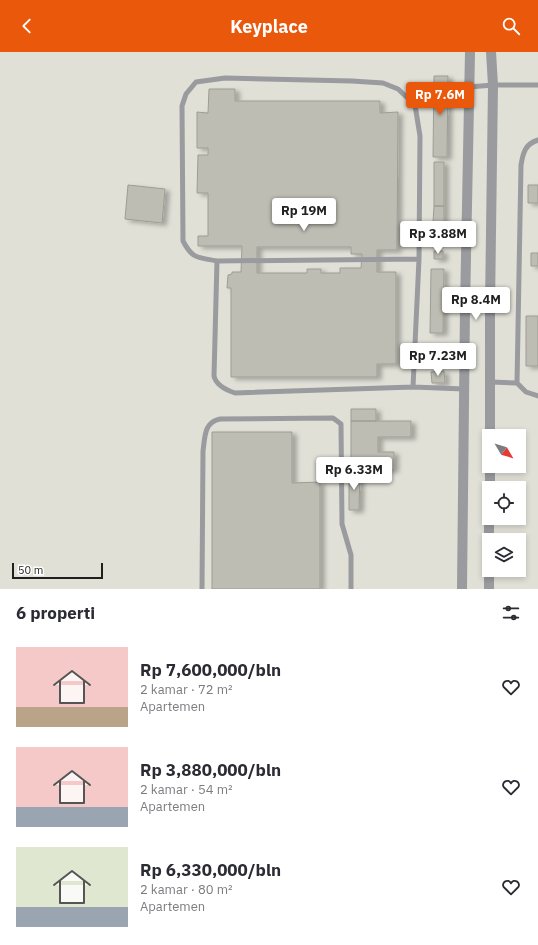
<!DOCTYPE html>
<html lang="id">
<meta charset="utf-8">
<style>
body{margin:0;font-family:"IBM Plex Sans",sans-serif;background:#f7f7f7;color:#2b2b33;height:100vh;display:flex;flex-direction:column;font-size:15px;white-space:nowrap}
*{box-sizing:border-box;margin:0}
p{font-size:13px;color:#7c7c81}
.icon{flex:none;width:22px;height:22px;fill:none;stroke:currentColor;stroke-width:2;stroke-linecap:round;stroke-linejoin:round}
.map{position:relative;height:537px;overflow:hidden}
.details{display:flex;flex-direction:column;background:#fff;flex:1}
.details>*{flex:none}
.needle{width:26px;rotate:128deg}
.controls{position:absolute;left:482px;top:377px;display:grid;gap:8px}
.controls a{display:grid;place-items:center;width:44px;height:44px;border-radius:0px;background:#fff;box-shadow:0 2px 6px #0003;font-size:20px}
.scale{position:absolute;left:12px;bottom:10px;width:91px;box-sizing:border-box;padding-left:4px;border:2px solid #1f1f1c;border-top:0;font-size:11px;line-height:14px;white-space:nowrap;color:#1f1f1c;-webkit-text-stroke:3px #fffffe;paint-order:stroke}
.price{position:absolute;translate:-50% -34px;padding:0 9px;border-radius:4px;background:#fff;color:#222;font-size:13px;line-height:26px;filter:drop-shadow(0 1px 2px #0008)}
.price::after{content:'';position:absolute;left:50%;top:24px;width:12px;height:9px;margin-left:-6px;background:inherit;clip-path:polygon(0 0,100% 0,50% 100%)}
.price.on{background:#ea580c;color:#fff}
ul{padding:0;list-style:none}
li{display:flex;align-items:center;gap:12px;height:100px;padding:0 16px}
li span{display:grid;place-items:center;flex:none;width:112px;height:80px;border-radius:0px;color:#555}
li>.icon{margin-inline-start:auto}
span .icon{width:48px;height:48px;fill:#fffc;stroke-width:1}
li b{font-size:17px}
h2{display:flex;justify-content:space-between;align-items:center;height:48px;padding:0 16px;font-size:17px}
header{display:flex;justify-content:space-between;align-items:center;height:52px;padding:0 16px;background:#ea580c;color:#fff;font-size:18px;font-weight:700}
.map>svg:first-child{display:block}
</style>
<header><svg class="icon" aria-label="back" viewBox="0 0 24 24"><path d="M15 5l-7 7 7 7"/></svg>Keyplace<svg class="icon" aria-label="search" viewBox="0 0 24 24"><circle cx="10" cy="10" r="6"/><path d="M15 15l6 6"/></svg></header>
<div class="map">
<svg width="538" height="537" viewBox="0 0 538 537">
<defs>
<filter id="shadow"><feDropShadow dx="4.5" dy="2.5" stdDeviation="2" flood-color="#0004"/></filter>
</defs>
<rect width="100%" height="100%" fill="#e0e0d7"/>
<path fill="#bdbdb4" stroke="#9d9d94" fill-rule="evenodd" filter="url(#shadow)" d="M434,24H448L447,105H433Z
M209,37H235V49H380V61L398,60L397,198H377V220H396V312H377V325H231V236H227L228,223L232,222V220H241L242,194H198V184H208V141H197L198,103H208V96H197V60L208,61ZM257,195H351V202H362L361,216H340V221H321V217H307V221H257Z
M434,110H444V154H434Z
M128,133L165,137L162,171L125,167Z
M528,133H538V151H528Z
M434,154H444V171L433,170Z
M434,199H443V207H434Z
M531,201H538V214H531Z
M431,217H444L443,281H430Z
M526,264H538V314H526Z
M444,319L445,331H432L431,320Z
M351,357H376V369H351Z
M351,369H411V385H378V400H394V418H351Z
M212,380H292V431L320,430V537H212Z
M349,421H360L359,458H349Z"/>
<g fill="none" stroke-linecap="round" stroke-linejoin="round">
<path stroke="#999b9e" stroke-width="5" d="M469,35L493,33H538
M419,188H467
M217,209L419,207
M491,330L517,331L526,340L538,344
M517,331L521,113C523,101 525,92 538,88
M413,335L419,207L420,84L415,53L398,37L383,31L352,29L225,26L196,30L186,42L182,54L183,189C193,208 198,205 217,209L214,324C216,333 226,338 235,341L413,335L464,337
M202,537L203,399C205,385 204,370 220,367L333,366L341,372L342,472L351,503V537"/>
<path stroke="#999b9e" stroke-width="10" d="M490,384V254L493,33L491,0
M490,436V414
M489,488V466
M462,537L465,256L470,0
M489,537V518"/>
</g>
</svg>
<div class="controls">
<a><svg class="needle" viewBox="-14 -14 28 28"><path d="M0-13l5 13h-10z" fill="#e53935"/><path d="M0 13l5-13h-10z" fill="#7c7c81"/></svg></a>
<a><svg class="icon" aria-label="locate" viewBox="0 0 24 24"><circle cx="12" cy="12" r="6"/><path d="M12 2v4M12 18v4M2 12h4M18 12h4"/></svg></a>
<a><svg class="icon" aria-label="layers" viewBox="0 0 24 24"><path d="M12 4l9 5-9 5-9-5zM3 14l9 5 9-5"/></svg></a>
</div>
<div class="scale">50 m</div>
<b class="price on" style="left:440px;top:64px">Rp 7.6M</b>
<b class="price" style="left:304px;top:180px">Rp 19M</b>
<b class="price" style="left:438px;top:203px">Rp 3.88M</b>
<b class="price" style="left:476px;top:269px">Rp 8.4M</b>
<b class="price" style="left:438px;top:325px">Rp 7.23M</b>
<b class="price" style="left:354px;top:439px">Rp 6.33M</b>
</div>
<section class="details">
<h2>6 properti<svg class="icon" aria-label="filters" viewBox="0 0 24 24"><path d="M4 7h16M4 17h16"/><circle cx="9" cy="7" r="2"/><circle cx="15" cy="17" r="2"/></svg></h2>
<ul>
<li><span style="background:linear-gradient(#f6c9c9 75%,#b9a48a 0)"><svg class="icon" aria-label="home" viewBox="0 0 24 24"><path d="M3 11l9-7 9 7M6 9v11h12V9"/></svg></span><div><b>Rp 7,600,000/bln</b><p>2 kamar · 72 m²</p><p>Apartemen</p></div><svg class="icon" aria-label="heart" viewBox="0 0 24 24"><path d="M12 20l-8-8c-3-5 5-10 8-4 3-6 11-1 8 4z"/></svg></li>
<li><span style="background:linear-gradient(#f6c9c9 75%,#9aa5b1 0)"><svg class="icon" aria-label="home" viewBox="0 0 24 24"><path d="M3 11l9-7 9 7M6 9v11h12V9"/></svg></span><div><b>Rp 3,880,000/bln</b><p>2 kamar · 54 m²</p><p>Apartemen</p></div><svg class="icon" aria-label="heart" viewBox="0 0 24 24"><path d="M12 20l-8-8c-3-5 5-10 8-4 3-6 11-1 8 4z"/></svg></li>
<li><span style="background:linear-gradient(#dfe7d0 75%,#9aa5b1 0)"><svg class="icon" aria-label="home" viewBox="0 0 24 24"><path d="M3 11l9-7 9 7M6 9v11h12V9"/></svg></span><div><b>Rp 6,330,000/bln</b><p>2 kamar · 80 m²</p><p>Apartemen</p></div><svg class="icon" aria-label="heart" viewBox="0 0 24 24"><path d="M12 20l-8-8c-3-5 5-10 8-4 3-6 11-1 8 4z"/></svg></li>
</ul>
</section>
